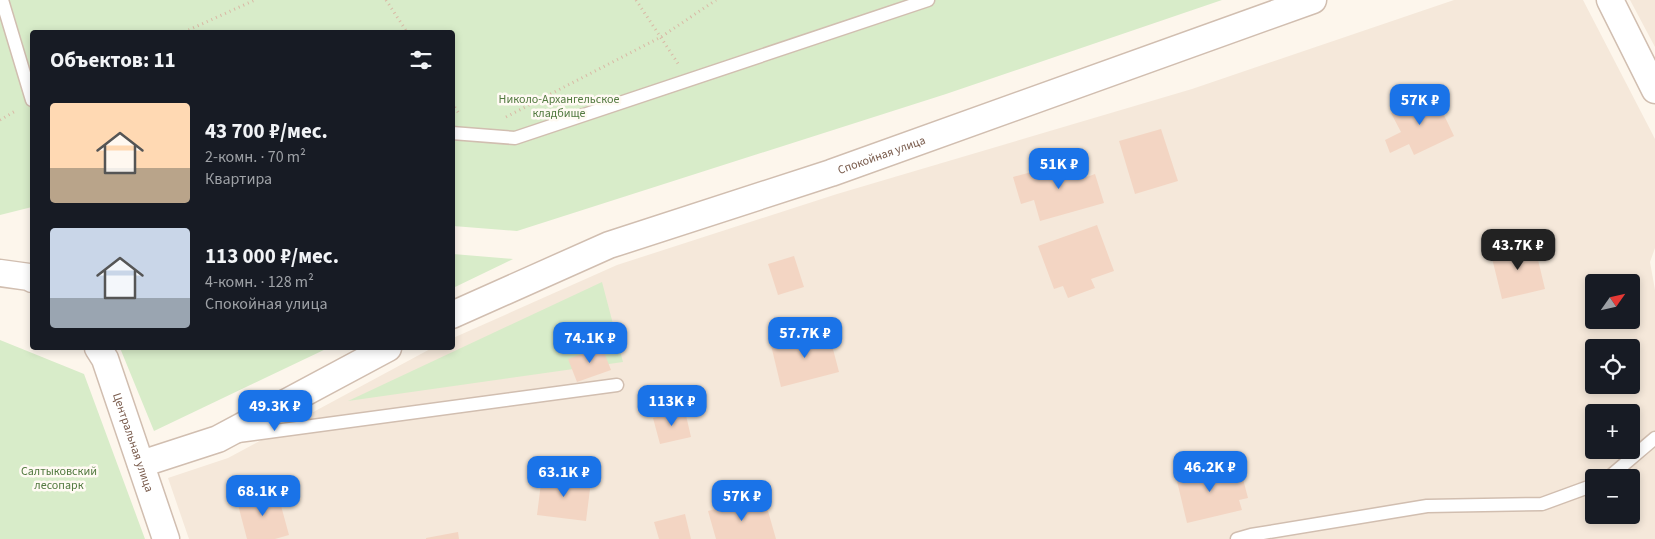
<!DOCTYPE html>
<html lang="ru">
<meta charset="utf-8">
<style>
body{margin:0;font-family:"Source Sans 3",sans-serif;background:#242831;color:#f1f3f6;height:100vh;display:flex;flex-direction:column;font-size:19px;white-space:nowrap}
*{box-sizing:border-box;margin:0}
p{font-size:16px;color:#9ea1a6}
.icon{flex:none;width:28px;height:28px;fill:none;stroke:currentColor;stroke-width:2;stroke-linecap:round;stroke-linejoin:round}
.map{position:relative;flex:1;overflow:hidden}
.side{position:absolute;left:30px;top:30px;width:425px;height:320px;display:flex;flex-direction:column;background:#171b24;border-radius:5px;box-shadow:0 2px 8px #0003}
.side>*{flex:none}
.needle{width:32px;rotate:56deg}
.fabs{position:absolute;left:1585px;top:274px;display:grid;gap:10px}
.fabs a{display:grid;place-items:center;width:55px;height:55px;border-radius:5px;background:#171b24;box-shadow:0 2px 8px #0003;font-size:25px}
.price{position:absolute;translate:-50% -42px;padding:0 11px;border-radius:10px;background:#1a73e8;color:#fff;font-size:16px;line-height:32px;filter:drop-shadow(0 1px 2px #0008)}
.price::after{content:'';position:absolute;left:50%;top:30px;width:15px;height:11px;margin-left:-8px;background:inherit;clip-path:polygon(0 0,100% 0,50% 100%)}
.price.selected{background:#222;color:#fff}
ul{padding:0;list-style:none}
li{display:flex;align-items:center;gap:15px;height:125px;padding:0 20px}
li span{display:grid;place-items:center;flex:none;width:140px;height:100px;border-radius:5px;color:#555}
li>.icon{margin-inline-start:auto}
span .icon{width:60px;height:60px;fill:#fffc;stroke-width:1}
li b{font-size:21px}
h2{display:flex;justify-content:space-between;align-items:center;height:60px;padding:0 20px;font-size:21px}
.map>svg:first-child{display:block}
</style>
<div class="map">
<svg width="1655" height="539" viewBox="0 0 1655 539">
<rect width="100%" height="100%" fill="#fdf6ec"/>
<path fill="#f5e8da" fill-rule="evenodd" d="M1454,0H1583L1655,139V248L1650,262L1655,290V539H189L168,478L228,458L432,348H452L453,338L617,265L837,194L1192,89ZM1594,282H1631V320H1594ZM1594,348H1631V385H1594ZM1594,412H1631V450H1594ZM1594,478H1631V515H1594Z
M1630,0H1655V47Z"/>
<path fill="#d8ecc9" d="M0,0H1222L946,94L517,231L453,226L452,32H32V207L0,215Z
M453,254L513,259L453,288Z
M602,282L623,362L348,401Z
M0,340L84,374L145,539H0Z
M120,348H328L154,431Z"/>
<path fill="#f3d5c3" d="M1433,92L1454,136L1414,155L1409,144L1390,153L1385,140L1401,132L1391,113Z
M1161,129L1178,181L1135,194L1119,141Z
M1078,159L1084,178L1095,174L1104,203L1040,221L1034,200L1021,204L1013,177Z
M1097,225L1114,271L1091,279L1095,288L1068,298L1063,286L1054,289L1038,246Z
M1534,243L1545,289L1502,299L1491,254Z
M794,256L804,287L778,295L768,264Z
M828,330L839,372L781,387L771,345Z
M602,347L611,370L577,382L568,359Z
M685,411L691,437L660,444L653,418Z
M1211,461L1214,472L1233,468L1236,480L1243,479L1248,498L1239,500L1242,510L1187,523L1176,477L1198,472L1197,464Z
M542,475L591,481L586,521L537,515Z
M277,491L289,535L275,539H247L237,501Z
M749,500L751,508L766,504L776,539H716L708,511Z
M685,514L691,539H659L654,522Z
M458,532L459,539H426V538Z"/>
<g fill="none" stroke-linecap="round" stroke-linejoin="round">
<g stroke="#d1beb0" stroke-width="15">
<path id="service" d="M2,0L32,100
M452,133L515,138L928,0
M238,436L617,385
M1608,478L1655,438
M1237,539L1251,535L1427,506L1542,504L1594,485"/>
</g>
<g stroke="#d1beb0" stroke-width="29">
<g id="minor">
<path d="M1610,0L1655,90"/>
<path d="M0,273L29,277L32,279"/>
<path id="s1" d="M452,315L609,245L831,173L1313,0"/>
<path id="s2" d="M98,348L105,359L166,539"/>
<path d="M141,464L218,439L388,348"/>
</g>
</g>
<path stroke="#d9b8a5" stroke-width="3" stroke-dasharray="1 4" stroke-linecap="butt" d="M386,0L407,32
M636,0L679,65
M184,32L255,0
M452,103L460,115
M506,117L661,37L716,0
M0,120L17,110"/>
<use href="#service" stroke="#fff" stroke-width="12"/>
<use href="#minor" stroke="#fff" stroke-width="26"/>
</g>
<g text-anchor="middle" stroke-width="5" stroke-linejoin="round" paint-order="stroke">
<g font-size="12" fill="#537a41" stroke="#fffaf3">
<text x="559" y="103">Николо-Архангельское<tspan x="559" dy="14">кладбище</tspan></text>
<text x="59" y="475">Салтыковский<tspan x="59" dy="14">лесопарк</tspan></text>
</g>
<g font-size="12" fill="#7a5c4d" stroke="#fffaf3">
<text dy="4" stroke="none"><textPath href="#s1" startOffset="459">Спокойная улица</textPath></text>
<text dy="4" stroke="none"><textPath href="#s2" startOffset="101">Центральная улица</textPath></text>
</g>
</g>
</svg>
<div class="fabs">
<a><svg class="needle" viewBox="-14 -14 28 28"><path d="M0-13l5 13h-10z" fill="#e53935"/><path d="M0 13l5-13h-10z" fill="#9ea1a6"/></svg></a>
<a><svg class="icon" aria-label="locate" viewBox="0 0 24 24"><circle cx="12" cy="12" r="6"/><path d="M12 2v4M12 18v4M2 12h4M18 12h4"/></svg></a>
<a>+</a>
<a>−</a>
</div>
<b class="price" style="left:1420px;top:126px">57K ₽</b>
<b class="price" style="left:1059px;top:190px">51K ₽</b>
<b class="price selected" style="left:1518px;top:271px">43.7K ₽</b>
<b class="price" style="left:805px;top:359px">57.7K ₽</b>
<b class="price" style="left:590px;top:364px">74.1K ₽</b>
<b class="price" style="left:672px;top:427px">113K ₽</b>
<b class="price" style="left:275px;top:432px">49.3K ₽</b>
<b class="price" style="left:1210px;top:493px">46.2K ₽</b>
<b class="price" style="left:564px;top:498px">63.1K ₽</b>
<b class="price" style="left:263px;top:517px">68.1K ₽</b>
<b class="price" style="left:742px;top:522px">57K ₽</b>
<section class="side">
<h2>Объектов: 11<svg class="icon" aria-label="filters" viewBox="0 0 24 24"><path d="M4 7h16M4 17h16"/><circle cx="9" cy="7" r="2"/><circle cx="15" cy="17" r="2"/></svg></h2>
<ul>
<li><span style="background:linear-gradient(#ffd9b3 65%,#b9a48a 0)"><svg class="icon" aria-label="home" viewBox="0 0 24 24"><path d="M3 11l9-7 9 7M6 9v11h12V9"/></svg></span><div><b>43 700 ₽/мес.</b><p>2-комн. · 70 m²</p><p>Квартира</p></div></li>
<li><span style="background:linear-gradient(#c9d6e8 70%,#9aa5b1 0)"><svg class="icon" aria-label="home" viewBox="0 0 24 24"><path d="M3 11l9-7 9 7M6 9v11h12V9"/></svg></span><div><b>113 000 ₽/мес.</b><p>4-комн. · 128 m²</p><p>Спокойная улица</p></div></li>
</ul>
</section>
</div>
